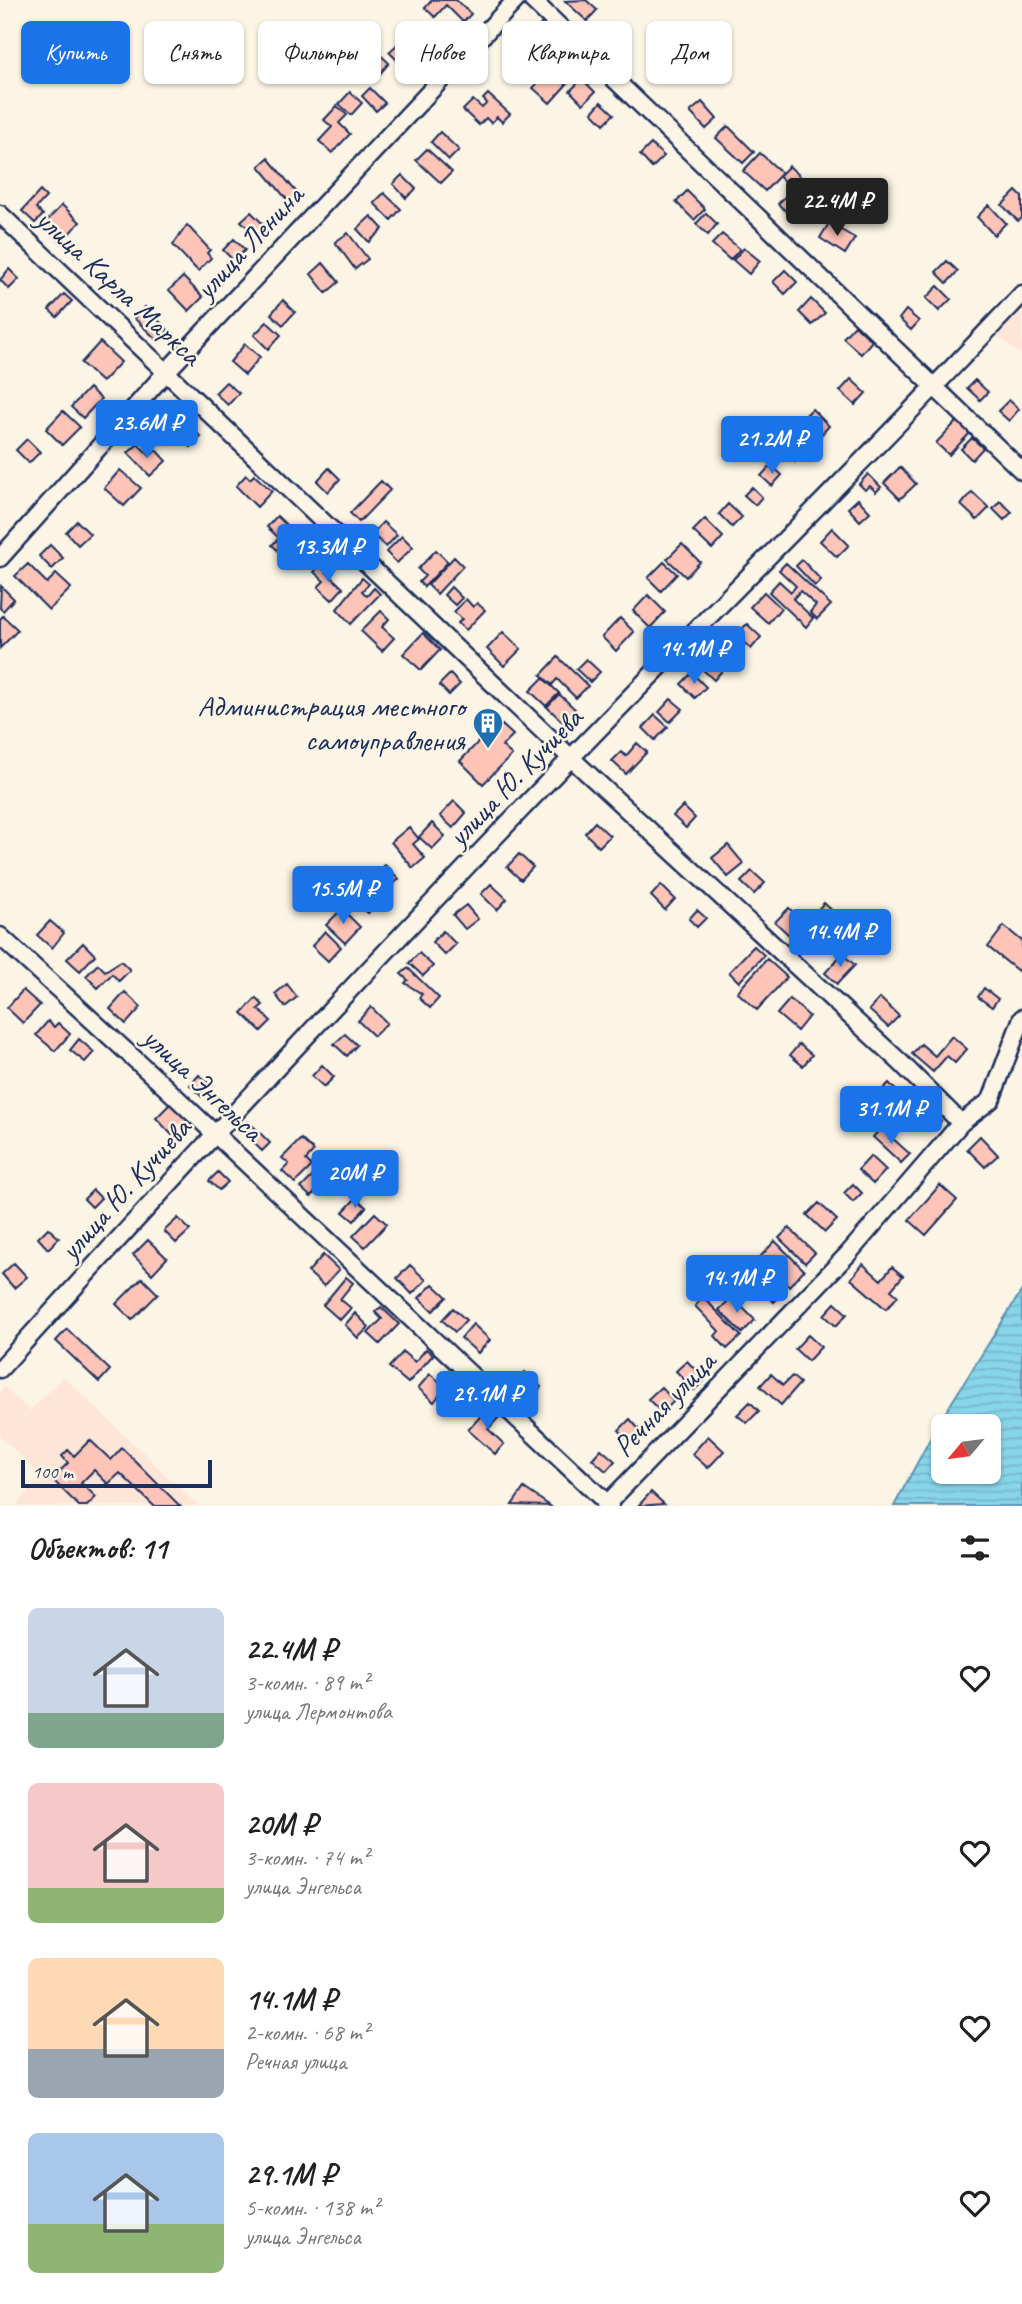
<!DOCTYPE html>
<html lang="ru">
<meta charset="utf-8">
<style>
body{margin:0;font-family:Caveat,sans-serif;background:#f2f2f2;color:#222;height:100vh;display:flex;flex-direction:column;font-size:26px;white-space:nowrap}
*{box-sizing:border-box;margin:0}
p{font-size:23px;color:#767676}
.icon{flex:none;width:38px;height:38px;fill:none;stroke:currentColor;stroke-width:2;stroke-linecap:round;stroke-linejoin:round}
.map{position:relative;height:1506px;overflow:hidden}
.panel{display:flex;flex-direction:column;background:#fff;flex:1}
.panel>*{flex:none}
.banner{position:absolute;left:21px;top:21px;width:980px;height:63px;display:flex;gap:14px}
.needle{width:46px;rotate:241deg}
.buttons{position:absolute;left:931px;top:1414px;display:grid;gap:14px}
.buttons a{display:grid;place-items:center;width:70px;height:70px;border-radius:10px;background:#fff;box-shadow:0 2px 5px #0004;font-size:35px}
.scale{position:absolute;left:21px;bottom:18px;width:191px;box-sizing:border-box;padding-left:7px;border:4px solid #1b2f5e;border-top:0;font-size:19px;line-height:24px;white-space:nowrap;color:#1b2f5e;-webkit-text-stroke:5px #fcf5e5;paint-order:stroke}
.price{position:absolute;translate:-50% -60px;padding:0 16px;border-radius:7px;background:#1a73e8;color:#fff;font-size:23px;line-height:46px;filter:drop-shadow(0 2px 4px #0008)}
.price::after{content:'';position:absolute;left:50%;top:42px;width:21px;height:16px;margin-left:-10px;background:inherit;clip-path:polygon(0 0,100% 0,50% 100%)}
.price.active{background:#222;color:#fff}
ul{padding:0;list-style:none}
li{display:flex;align-items:center;gap:21px;height:175px;padding:0 28px}
li span{display:grid;place-items:center;flex:none;width:196px;height:140px;border-radius:10px;color:#555}
li>.icon{margin-inline-start:auto}
span .icon{width:84px;height:84px;fill:#fffc;stroke-width:1}
li b{font-size:30px}
h2{display:flex;justify-content:space-between;align-items:center;height:84px;padding:0 28px;font-size:30px}
.chip{padding:0 24px;border-radius:10px;background:#fff;box-shadow:0 2px 5px #0004;font-size:24px;line-height:63px}
.chip.active{background:#1a73e8;color:#fff}
.map>svg:first-child{display:block}
</style>
<div class="map">
<svg width="1022" height="1506" viewBox="0 0 1022 1506">
<defs>
<pattern id="water-rules" width="6" height="5" patternUnits="userSpaceOnUse" patternTransform="scale(1.75)"><rect width="6" height="5" fill="#88d4e9"/><path d="M0 2.5h6" fill="none" stroke="#75b6ca"/></pattern>
</defs>
<rect width="100%" height="100%" fill="#fcf5e5"/>
<filter id="ink" filterUnits="userSpaceOnUse"><feTurbulence type="fractalNoise" baseFrequency=".0143" numOctaves="2"/><feDisplacementMap in="SourceGraphic" scale="14" xChannelSelector="R" yChannelSelector="G"/><feConvolveMatrix kernelMatrix="1 2 1 2 8 2 1 2 1" color-interpolation-filters="sRGB"/></filter>
<g filter="url(#ink)">
<path fill="#fde6d8" d="M1022,305V356L995,334Z
M63,1376L199,1506H15L42,1477L0,1436V1391L4,1387L30,1411Z"/>
<path fill="url(#water-rules)" stroke="#5c92b1" stroke-width="2" fill-rule="evenodd" d="M1022,1290V1506H894L937,1426ZM943,1426H989V1472H943Z"/>
<path fill="#ffc4b8" stroke="#1b2f5e" stroke-width="2" d="M432,0H456L471,14L463,22L446,5L435,17L425,8Z
M586,0L597,10L587,21L565,1Z
M543,22L555,33L542,47L530,37Z
M400,42L421,62L410,73L389,52Z
M372,47L389,63L378,76L360,60Z
M550,69L567,84L550,103L533,88Z
M582,79L595,92L583,104L570,91Z
M370,88L385,103L376,111L362,96Z
M350,92L362,103L351,115L339,104Z
M488,94L510,114L502,122L497,117L491,123L486,118L479,125L463,110L473,100L482,108L487,103L483,99Z
M601,102L614,114L604,124L592,112Z
M702,102L717,119L706,129L690,112Z
M337,106L347,115L339,123L350,134L332,153L319,141L332,127L324,120Z
M728,126L754,152L743,163L716,138Z
M440,132L459,150L449,160L431,142Z
M651,144L664,156L652,168L640,155Z
M427,149L452,172L441,183L416,160Z
M760,153L782,173L765,191L743,171Z
M268,158L298,194L289,202L259,166Z
M789,166L812,187L788,213L778,204L796,185L788,178L784,182L779,176Z
M402,175L416,189L406,198L393,184Z
M40,191L46,197L36,208L43,215L35,223L22,211Z
M687,191L705,209L694,220L676,202Z
M1016,191L1022,197V218L1018,221L1002,205Z
M384,193L401,209L391,220L374,203Z
M62,205L80,222L61,242L43,225Z
M989,205L1006,223L994,235L977,217Z
M251,212L265,226L255,235L241,221Z
M706,213L717,224L708,235L696,224Z
M371,216L383,229L369,242L357,229Z
M829,223L855,238L845,254L820,238Z
M187,225L210,250L207,253L211,258L198,271L173,245Z
M348,233L368,259L355,269L335,242Z
M722,234L740,249L730,260L712,244Z
M234,239L245,250L234,261L223,250Z
M744,248L760,261L749,274L733,260Z
M947,261L958,271L947,283L936,272Z
M323,263L339,282L326,293L311,274Z
M9,269L19,279L9,289L0,280Z
M785,270L797,282L785,294L773,282Z
M183,277L203,297L189,311L169,290Z
M938,286L951,299L939,311L926,298Z
M64,294L72,301L57,317L49,310Z
M811,299L825,313L812,325L799,312Z
M283,300L295,312L283,325L271,314Z
M145,307L168,330L158,341L134,318Z
M906,310L919,321L911,330L899,319Z
M267,322L281,335L268,349L254,335Z
M855,325L872,341L861,354L843,338Z
M100,342L121,362L102,382L81,363Z
M245,344L260,357L245,375L230,362Z
M851,379L866,393L855,405L840,391Z
M975,380L988,392L980,400L967,388Z
M226,382L239,393L228,405L215,393Z
M89,388L101,399L83,418L71,407Z
M1009,400L1019,409L1009,421L998,411Z
M812,409L829,426L819,437L801,420Z
M63,411L80,427L62,445L46,429Z
M957,421L970,433L949,455L936,443Z
M188,424L201,437L191,447L178,435Z
M790,431L808,449L795,462L777,444Z
M972,438L983,448L972,460L961,449Z
M27,439L40,452L29,463L16,450Z
M138,444L150,456L156,450L166,461L150,476L128,453Z
M771,465L782,475L772,486L761,476Z
M900,467L916,484L900,499L884,483Z
M329,468L340,479L328,492L317,481Z
M120,470L141,488L124,506L104,488Z
M868,474L881,487L876,492L870,486L865,490L859,484Z
M246,475L250,479L254,475L272,491L257,507L236,486Z
M381,481L390,490L359,522L350,513Z
M752,487L762,497L755,505L744,495Z
M972,492L989,508L977,520L961,505Z
M858,499L870,512L860,521L848,508Z
M1000,501L1012,512L1004,520L993,509Z
M728,504L742,517L732,527L719,514Z
M277,516L304,542L288,560L272,545L279,538L267,527Z
M705,519L723,537L712,549L693,531Z
M77,521L90,534L78,545L66,532Z
M383,522L397,535L386,547L372,534Z
M832,528L849,545L837,557L820,541Z
M402,536L413,547L397,563L386,552Z
M682,544L700,562L686,577L667,559Z
M50,545L63,558L52,569L39,556Z
M436,550L448,562L424,587L419,582L425,576L418,569Z
M454,557L463,566L437,594L428,585Z
M802,560L821,580L815,586L796,566Z
M664,562L677,574L661,591L648,578Z
M786,563L831,605L817,619L810,612L816,605L800,591L793,599L813,618L806,627L769,592L779,581L791,592L796,586L779,570Z
M28,564L47,583L56,574L71,588L49,610L15,576Z
M320,566L343,588L332,600L318,587L324,581L314,572Z
M362,578L369,584L362,591L367,596L374,588L380,594L351,624L337,609Z
M1,586L14,599L3,611L0,608Z
M451,587L462,598L455,605L444,595Z
M764,592L781,608L768,623L750,607Z
M648,595L665,612L650,628L633,611Z
M466,599L473,607L477,603L485,610L466,630L458,623L462,619L454,612Z
M381,611L389,619L382,627L394,638L382,651L361,631Z
M3,616L18,630L0,648V619Z
M620,618L634,632L616,651L602,637Z
M747,624L761,637L751,649L736,635Z
M503,632L521,649L504,666L487,649Z
M423,633L440,650L421,670L403,654Z
M715,654L727,665L714,680L701,668Z
M558,657L588,686L576,698L557,679L552,685L541,675Z
M586,659L600,672L590,682L576,669Z
M692,673L706,687L695,698L681,684Z
M450,674L460,684L449,695L439,685Z
M543,678L559,693L546,706L530,691Z
M559,694L575,709L563,722L547,707Z
M671,699L683,709L670,722L659,712Z
M655,715L668,727L655,740L643,728Z
M487,722L496,731L502,725L513,735L502,746L512,755L483,784L460,761L485,735L479,730Z
M637,743L647,752L626,774L612,761L621,752L626,756Z
M454,801L466,813L453,828L440,816Z
M683,806L695,818L686,828L673,816Z
M595,822L610,836L599,847L585,833Z
M432,823L445,836L432,849L419,837Z
M409,827L419,839L413,844L425,858L413,868L391,842Z
M728,845L744,864L728,877L712,858Z
M519,854L533,867L521,880L507,867Z
M385,865L399,879L385,892L371,879Z
M752,871L765,883L754,894L741,882Z
M364,884L380,900L368,913L351,897Z
M491,884L507,899L497,910L481,894Z
M661,885L675,899L665,910L651,896Z
M824,903L850,927L836,943L809,919Z
M466,905L478,919L465,929L453,915Z
M789,908L802,921L789,935L775,922Z
M342,909L360,927L345,943L326,925Z
M697,910L706,918L697,927L689,919Z
M50,921L64,933L52,948L37,935Z
M1004,926L1022,941V966L1018,971L988,947Z
M325,931L341,947L328,961L312,946Z
M443,931L456,944L445,955L432,942Z
M83,943L95,955L80,971L67,959Z
M754,946L764,955L739,982L729,972Z
M419,953L433,966L423,976L409,963Z
M842,954L855,965L837,984L825,973Z
M767,959L787,977L757,1010L737,992Z
M121,961L130,970L119,981L112,974L98,988L86,976L98,964L105,971Z
M408,968L439,998L430,1008L419,998L422,994L405,983L408,980L401,974Z
M287,984L297,997L285,1007L275,994Z
M984,988L998,999L992,1007L978,997Z
M23,990L40,1005L23,1023L7,1008Z
M125,992L141,1007L126,1024L110,1009Z
M256,998L263,1005L258,1009L271,1021L261,1031L242,1013Z
M880,998L899,1016L888,1027L869,1010Z
M790,999L809,1016L797,1031L777,1014Z
M371,1007L387,1023L374,1036L358,1021Z
M48,1021L54,1027L58,1023L70,1034L55,1051L36,1035Z
M345,1034L357,1045L347,1056L334,1044Z
M952,1036L967,1049L955,1063L947,1056L933,1072L912,1054L921,1044L935,1056Z
M79,1039L94,1052L85,1062L70,1050Z
M799,1044L812,1055L803,1066L790,1055Z
M322,1065L334,1077L324,1087L312,1076Z
M199,1075L212,1086L202,1097L190,1085Z
M889,1083L902,1097L891,1108L878,1094Z
M170,1104L188,1121L173,1136L156,1118Z
M923,1104L941,1121L935,1127L917,1110Z
M252,1125L270,1143L262,1151L244,1133Z
M881,1128L910,1154L901,1163L873,1137Z
M980,1136L998,1155L985,1167L967,1149Z
M301,1139L314,1151L306,1160L312,1166L295,1183L282,1171L289,1164L282,1158Z
M871,1156L886,1170L873,1184L858,1170Z
M318,1171L327,1179L311,1197L301,1188Z
M218,1172L228,1182L219,1190L209,1181Z
M853,1184L862,1193L853,1202L844,1193Z
M940,1185L957,1200L926,1235L909,1220Z
M93,1190L101,1198L92,1207L84,1199Z
M356,1198L366,1207L354,1221L343,1212Z
M819,1203L837,1220L825,1232L807,1215Z
M375,1213L387,1224L365,1247L353,1236Z
M178,1218L190,1230L176,1243L164,1231Z
M48,1228L59,1238L48,1249L38,1238Z
M789,1228L815,1253L805,1263L779,1238Z
M148,1240L167,1258L152,1274L133,1255Z
M775,1241L804,1270L789,1286L760,1257Z
M323,1255L339,1270L324,1286L308,1272Z
M14,1263L27,1277L14,1288L2,1274Z
M863,1264L881,1280L892,1267L903,1276L891,1290L898,1296L886,1309L851,1279Z
M410,1265L426,1280L412,1294L397,1278Z
M766,1272L785,1291L774,1302L755,1282Z
M346,1277L353,1283L340,1299L351,1308L340,1320L323,1305Z
M142,1278L158,1294L132,1320L116,1304Z
M433,1284L447,1297L433,1311L419,1298Z
M703,1297L741,1336L727,1349L715,1336L719,1331L695,1306Z
M732,1297L755,1320L742,1333L719,1310Z
M835,1303L847,1314L836,1326L824,1315Z
M381,1307L399,1324L380,1344L368,1333L382,1319L375,1312Z
M453,1308L466,1320L455,1332L442,1320Z
M355,1313L369,1327L358,1338L345,1325Z
M473,1324L490,1340L478,1353L461,1338Z
M67,1329L110,1370L99,1382L56,1341Z
M808,1335L821,1347L808,1361L795,1349Z
M426,1349L433,1355L408,1383L389,1367L403,1352L415,1362Z
M687,1361L705,1380L694,1390L676,1371Z
M525,1372L541,1387L530,1399L514,1385Z
M430,1374L446,1387L434,1402L418,1388Z
M771,1374L783,1385L792,1376L800,1383L781,1405L760,1386Z
M661,1387L674,1401L662,1413L648,1399Z
M750,1402L759,1411L747,1423L737,1415Z
M488,1408L499,1417L488,1429L504,1444L495,1454L468,1430Z
M630,1419L642,1433L631,1443L619,1430Z
M708,1436L724,1451L708,1468L692,1454Z
M90,1440L111,1460L122,1448L180,1506H154L120,1473L108,1484L94,1470L81,1483L96,1497L87,1506H79L52,1479L68,1463L62,1456L68,1450L74,1456Z
M601,1449L615,1461L606,1471L592,1459Z
M524,1488L550,1506L512,1505Z
M651,1492L664,1504L638,1506Z"/>
<g fill="none" stroke-linecap="round" stroke-linejoin="round">
<g stroke="#1b2f5e" stroke-width="21">
<path id="minor" d="M532,0L1022,471
M0,214L571,758L900,1062L961,1123
M0,558L167,371L516,0
M0,936L163,1085L610,1506
M0,1369C187,1163 376,959 570,759C720,603 875,452 1022,294
M605,1506L848,1254L961,1123L991,1100L1022,1018"/>
</g>
<use href="#minor" stroke="#fcf5e5" stroke-width="16"/>
</g>
</g>
<defs>
<g id="building-pin" transform="scale(1.575)"><path d="M0 17L-7.5 6A9.5 9.5 0 1 1 7.5 6Z" fill="#1f6fb2" stroke="#fcf5e5"/><path d="M-4-6H4V6H1V3H-1V6H-4ZM-2.5-4.3h1.7v1.8h-1.7ZM.8-4.3h1.7v1.8H.8ZM-2.5-1h1.7V.8h-1.7ZM.8-1h1.7V.8H.8Z" fill="#fff"/></g>
</defs>
<g fill-rule="evenodd">
<use href="#building-pin" x="488" y="723"/>
</g>
<g text-anchor="middle" stroke-width="5" stroke-linejoin="round" paint-order="stroke">
<g font-size="30" fill="#1b2f5e" stroke="#fcf5e5">
<text transform="translate(249 242) rotate(-47)" y="10">улица Ленина</text>
<text transform="translate(119 287) rotate(43)" y="10">улица Карла Маркса</text>
<text transform="translate(515 777) rotate(-46)" y="10">улица Ю. Кучиева</text>
<text transform="translate(203 1084) rotate(43)" y="10">улица Энгельса</text>
<text transform="translate(125 1189) rotate(-48)" y="10">улица Ю. Кучиева</text>
<text transform="translate(664 1404) rotate(-46)" y="10">Речная улица</text>
</g>
<g font-size="30" fill="#1b2f5e" stroke="#fcf5e5" text-anchor="end">
<text x="465" y="716">Администрация местного<tspan x="465" dy="34">самоуправления</tspan></text>
</g>
</g>
</svg>
<div class="buttons">
<a><svg class="needle" viewBox="-14 -14 28 28"><path d="M0-13l5 13h-10z" fill="#e53935"/><path d="M0 13l5-13h-10z" fill="#767676"/></svg></a>
</div>
<div class="scale">100 m</div>
<b class="price active" style="left:837px;top:238px">22.4M ₽</b>
<b class="price" style="left:147px;top:460px">23.6M ₽</b>
<b class="price" style="left:772px;top:476px">21.2M ₽</b>
<b class="price" style="left:328px;top:584px">13.3M ₽</b>
<b class="price" style="left:694px;top:686px">14.1M ₽</b>
<b class="price" style="left:343px;top:926px">15.5M ₽</b>
<b class="price" style="left:840px;top:969px">14.4M ₽</b>
<b class="price" style="left:891px;top:1146px">31.1M ₽</b>
<b class="price" style="left:355px;top:1210px">20M ₽</b>
<b class="price" style="left:737px;top:1315px">14.1M ₽</b>
<b class="price" style="left:487px;top:1431px">29.1M ₽</b>
<div class="banner">
<a class="chip active">Купить</a>
<a class="chip">Снять</a>
<a class="chip">Фильтры</a>
<a class="chip">Новое</a>
<a class="chip">Квартира</a>
<a class="chip">Дом</a>
</div>
</div>
<section class="panel">
<h2>Объектов: 11<svg class="icon" aria-label="filters" viewBox="0 0 24 24"><path d="M4 7h16M4 17h16"/><circle cx="9" cy="7" r="2"/><circle cx="15" cy="17" r="2"/></svg></h2>
<ul>
<li><span style="background:linear-gradient(#c9d6e8 75%,#7fa58c 0)"><svg class="icon" aria-label="home" viewBox="0 0 24 24"><path d="M3 11l9-7 9 7M6 9v11h12V9"/></svg></span><div><b>22.4M ₽</b><p>3-комн. · 89 m²</p><p>улица Лермонтова</p></div><svg class="icon" aria-label="heart" viewBox="0 0 24 24"><path d="M12 20l-8-8c-3-5 5-10 8-4 3-6 11-1 8 4z"/></svg></li>
<li><span style="background:linear-gradient(#f6c9c9 75%,#8fb573 0)"><svg class="icon" aria-label="home" viewBox="0 0 24 24"><path d="M3 11l9-7 9 7M6 9v11h12V9"/></svg></span><div><b>20M ₽</b><p>3-комн. · 74 m²</p><p>улица Энгельса</p></div><svg class="icon" aria-label="heart" viewBox="0 0 24 24"><path d="M12 20l-8-8c-3-5 5-10 8-4 3-6 11-1 8 4z"/></svg></li>
<li><span style="background:linear-gradient(#ffd9b3 65%,#9aa5b1 0)"><svg class="icon" aria-label="home" viewBox="0 0 24 24"><path d="M3 11l9-7 9 7M6 9v11h12V9"/></svg></span><div><b>14.1M ₽</b><p>2-комн. · 68 m²</p><p>Речная улица</p></div><svg class="icon" aria-label="heart" viewBox="0 0 24 24"><path d="M12 20l-8-8c-3-5 5-10 8-4 3-6 11-1 8 4z"/></svg></li>
<li><span style="background:linear-gradient(#a9c7e8 65%,#8fb573 0)"><svg class="icon" aria-label="home" viewBox="0 0 24 24"><path d="M3 11l9-7 9 7M6 9v11h12V9"/></svg></span><div><b>29.1M ₽</b><p>5-комн. · 138 m²</p><p>улица Энгельса</p></div><svg class="icon" aria-label="heart" viewBox="0 0 24 24"><path d="M12 20l-8-8c-3-5 5-10 8-4 3-6 11-1 8 4z"/></svg></li>
</ul>
</section>
